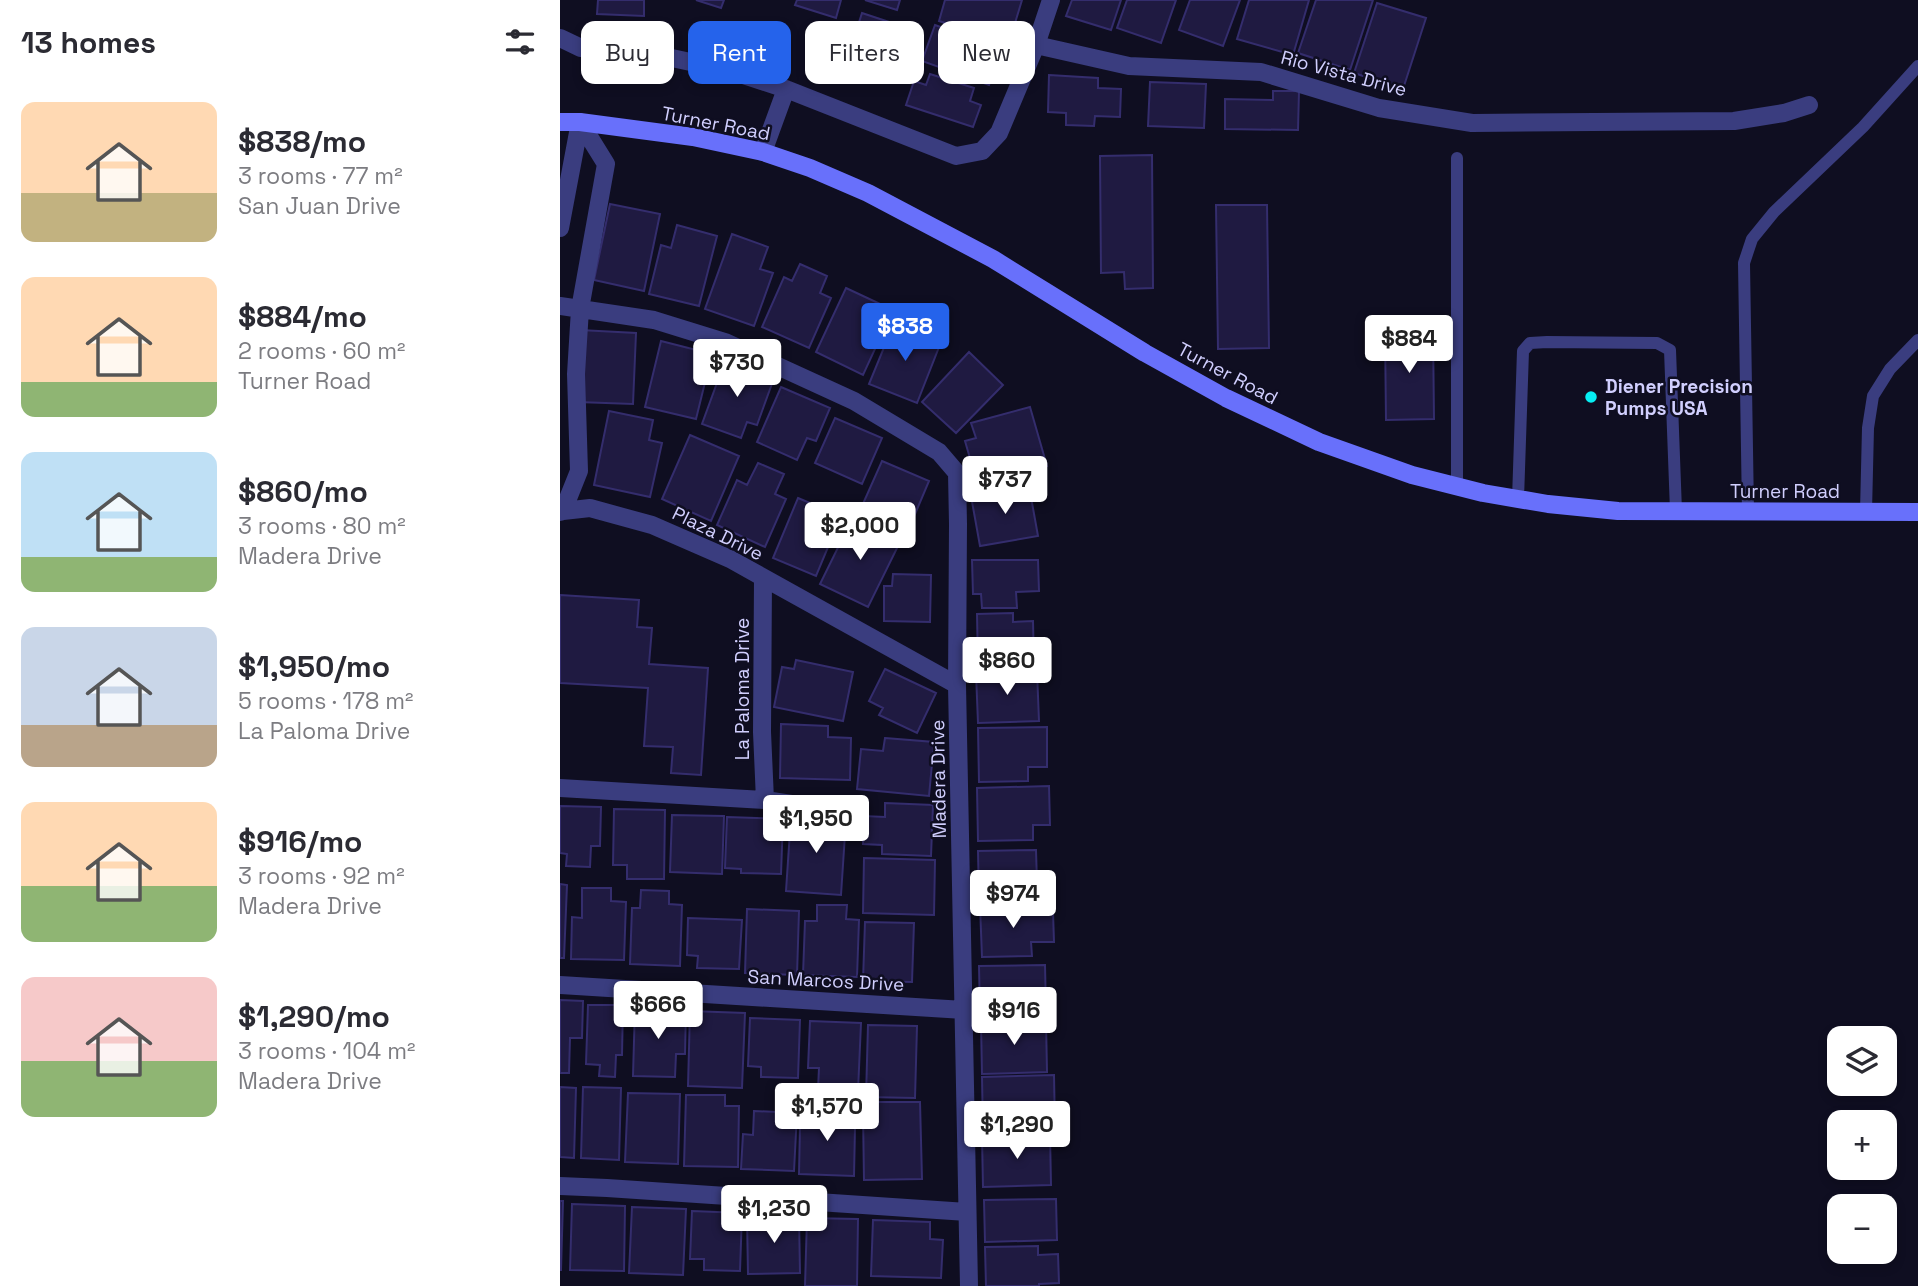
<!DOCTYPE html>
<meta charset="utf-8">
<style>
body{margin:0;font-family:"Space Grotesk",sans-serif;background:#f2f2f3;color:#2b2b33;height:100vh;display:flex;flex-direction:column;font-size:26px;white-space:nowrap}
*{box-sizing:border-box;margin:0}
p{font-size:23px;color:#7c7c81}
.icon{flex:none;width:38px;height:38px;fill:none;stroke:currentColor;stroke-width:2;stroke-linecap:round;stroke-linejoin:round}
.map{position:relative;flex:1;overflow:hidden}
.side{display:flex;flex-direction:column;background:#fff;width:560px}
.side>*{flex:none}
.guide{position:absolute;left:21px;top:21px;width:665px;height:63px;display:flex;gap:14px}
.fabs{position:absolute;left:1267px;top:1026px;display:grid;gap:14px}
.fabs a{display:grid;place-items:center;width:70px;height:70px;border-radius:14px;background:#fff;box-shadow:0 4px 10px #0003;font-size:35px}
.price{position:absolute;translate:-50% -60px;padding:0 16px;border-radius:7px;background:#fff;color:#222;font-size:23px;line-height:46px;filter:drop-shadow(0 2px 4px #0008)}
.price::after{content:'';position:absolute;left:50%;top:42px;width:21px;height:16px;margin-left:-10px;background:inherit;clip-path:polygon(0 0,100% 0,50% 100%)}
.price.current{background:#2563eb;color:#fff}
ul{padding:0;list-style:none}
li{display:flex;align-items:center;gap:21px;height:175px;padding:0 21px}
li span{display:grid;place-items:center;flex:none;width:196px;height:140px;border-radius:14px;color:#555}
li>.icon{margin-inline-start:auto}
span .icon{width:84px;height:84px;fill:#fffc;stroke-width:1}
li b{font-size:30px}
h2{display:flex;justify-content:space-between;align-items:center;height:84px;padding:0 21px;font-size:30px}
.tag{padding:0 24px;border-radius:14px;background:#fff;box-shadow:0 4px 10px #0003;font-size:24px;line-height:63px}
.tag.current{background:#2563eb;color:#fff}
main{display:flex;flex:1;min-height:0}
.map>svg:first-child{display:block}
</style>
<main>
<section class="side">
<h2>13 homes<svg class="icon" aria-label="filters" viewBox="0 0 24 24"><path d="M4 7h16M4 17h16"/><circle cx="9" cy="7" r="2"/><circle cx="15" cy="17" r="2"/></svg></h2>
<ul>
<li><span style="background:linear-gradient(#ffd9b3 65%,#c2b280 0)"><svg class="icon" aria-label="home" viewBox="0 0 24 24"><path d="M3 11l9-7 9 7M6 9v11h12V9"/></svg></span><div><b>$838/mo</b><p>3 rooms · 77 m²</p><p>San Juan Drive</p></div></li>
<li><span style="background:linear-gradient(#ffd9b3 75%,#8fb573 0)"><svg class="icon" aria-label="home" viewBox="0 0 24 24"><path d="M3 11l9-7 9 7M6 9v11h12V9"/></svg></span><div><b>$884/mo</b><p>2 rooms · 60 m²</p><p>Turner Road</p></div></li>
<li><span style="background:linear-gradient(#bfe0f5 75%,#8fb573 0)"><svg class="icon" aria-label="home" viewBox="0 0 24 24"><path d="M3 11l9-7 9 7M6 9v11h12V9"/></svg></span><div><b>$860/mo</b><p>3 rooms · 80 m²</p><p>Madera Drive</p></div></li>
<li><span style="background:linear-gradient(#c9d6e8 70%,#b9a48a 0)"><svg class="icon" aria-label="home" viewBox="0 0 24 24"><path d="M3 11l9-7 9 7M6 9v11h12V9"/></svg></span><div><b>$1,950/mo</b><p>5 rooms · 178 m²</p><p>La Paloma Drive</p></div></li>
<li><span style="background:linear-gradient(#ffd9b3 60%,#8fb573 0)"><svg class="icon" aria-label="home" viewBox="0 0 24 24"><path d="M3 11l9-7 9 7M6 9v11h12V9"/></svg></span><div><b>$916/mo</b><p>3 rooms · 92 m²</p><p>Madera Drive</p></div></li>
<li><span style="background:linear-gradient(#f6c9c9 60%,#8fb573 0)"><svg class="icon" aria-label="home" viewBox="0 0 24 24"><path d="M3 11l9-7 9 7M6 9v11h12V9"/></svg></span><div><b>$1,290/mo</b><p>3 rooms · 104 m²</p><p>Madera Drive</p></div></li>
</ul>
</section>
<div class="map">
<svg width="1358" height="1286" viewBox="0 0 1358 1286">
<rect width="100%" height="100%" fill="#0f0e21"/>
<path fill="#1f1a41" stroke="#342d6d" stroke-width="2" d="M38,0H84V16L37,14Z
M136,0H164L161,8Z
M237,0H281L276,18L235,5Z
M305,0H340L337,10Z
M385,0H462L449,43L379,21Z
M512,0H561L551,30L506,16Z
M567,0H616L601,43L557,28Z
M630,0H680L663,46L619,30Z
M689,0H749L733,55L677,39Z
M756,0H813L790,70L738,53Z
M817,3L866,18L843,89L794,73Z
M302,13L332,23L322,54L292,44Z
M375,25L442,49L429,85L362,61Z
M370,74L414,88L410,101L421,105L413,127L346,105L354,81L366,85Z
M489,75L538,78V88L561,89L560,117L535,116L534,126L506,125V113L488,112Z
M590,82L646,84L644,128L588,126Z
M713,91H739L738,130L665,129V99L713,100Z
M592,155L593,288L565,289L564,272L541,273L540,156Z
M50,204L100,214L84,291L34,280Z
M656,205H707L709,348L658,349Z
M117,225L157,236L139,306L89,294L101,245L111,248Z
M172,234L208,247L200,269L213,273L194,326L145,309Z
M240,264L267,276L260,293L271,298L249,348L202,327L224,277L232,281Z
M286,288L333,310L303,375L256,352Z
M334,323L381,342L357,403L309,384Z
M20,330L76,333L73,404L18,402Z
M873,330L874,419L826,420L825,331Z
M101,341L152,354L136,419L85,407Z
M409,352L443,385L396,433L362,402Z
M165,361L214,378L197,425L187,422L181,438L142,424Z
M221,387L270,408L256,441L247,438L237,460L197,442Z
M470,407L487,466L418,486L405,441L416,438L411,423Z
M49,411L93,420L89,440L102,443L90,497L34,485Z
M275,418L322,438L302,484L255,463Z
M130,435L179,456L151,521L102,499Z
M322,461L369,481L350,526L302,506Z
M198,463L224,474L215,494L226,499L205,547L157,525L177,480L187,485Z
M469,486L478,536L420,546L411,496Z
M238,498L281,516L256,576L213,558Z
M293,517L341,540L308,607L260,584Z
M412,560H478L479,591L456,592L457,608H422L421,594H413Z
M333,574L371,575L370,622L324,621V586H332Z
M0,595L79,600L77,627L92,628L89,664L148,668L141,775L111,773L113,747L84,746L88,688L0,683Z
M453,613V622L473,621L474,665L418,666L417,614Z
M236,660L293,672L283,721L214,707L222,667L234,669Z
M325,669L376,693L357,733L319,715L323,708L309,701Z
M477,671L479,721L418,723L416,673Z
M221,724L268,726V737L291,738L290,780L220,778Z
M487,727V767H468V781L419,782L418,728Z
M325,738L374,742L369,796L297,789L301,749L323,751Z
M489,786L490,825H473V840L418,841L417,788Z
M325,803L373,805L371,856L322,854V845L303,844L304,816L325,817Z
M0,806L41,807L40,846H31L30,867L6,866L7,854L0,853Z
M54,809L105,810L104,879H67V865H53Z
M112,815L164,816L162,874L110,872Z
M231,816L286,819L281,895L226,891Z
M167,817L223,819L221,874L181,873V869L165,868Z
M476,850L477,883H467V898L419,899L418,851Z
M304,858L375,860L374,915L303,913Z
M0,884L7,885L4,958H0Z
M22,888H51V901L66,902L64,960L11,959L12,917L22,918Z
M81,890L109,891V904L122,905L120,966L70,964L72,908H80Z
M257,905H287L286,919L299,920L297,977L243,975L245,921H257Z
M466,905V913L493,912L494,942H471L472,956L422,957L420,906Z
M187,909L239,911L237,975L185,973Z
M128,918L182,920L179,969L137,968L138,956L127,955Z
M305,922L354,923L352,982L303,981Z
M485,965L486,1010L420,1012L419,966Z
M0,1000L23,1001L22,1038H10L9,1073H0Z
M28,1005H63L62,1055H56L55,1077L39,1076L40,1065L26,1064Z
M75,1007L126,1009L125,1054H116L115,1077L73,1076Z
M130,1011L185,1013L182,1088L128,1086Z
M190,1018L240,1020L238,1078L201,1077V1067L188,1066Z
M250,1021L301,1023L298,1091L258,1089L259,1068H248Z
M486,1021L487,1072L422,1074L421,1022Z
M308,1025L357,1026L355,1098L306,1097Z
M494,1075L495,1129L423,1131L422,1077Z
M0,1087L16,1088L14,1158L0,1157Z
M23,1087L61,1088L59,1160L21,1158Z
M68,1093L120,1094L118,1164L65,1162Z
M126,1095H165V1106H179L178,1167L124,1166Z
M251,1102L282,1103L281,1127H295L294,1176L239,1174L240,1126H251Z
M316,1102H360L362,1179L304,1180L303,1113H316Z
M194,1111L237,1113L234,1171L181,1169L183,1134L193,1135Z
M490,1135L491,1185L423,1187L422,1137Z
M496,1199L497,1240L425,1242L424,1200Z
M0,1201H3L1,1270H0Z
M12,1204L65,1206L64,1271L10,1270Z
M72,1207L126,1209L123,1275L69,1273Z
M132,1211L182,1213L180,1271L144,1270V1259H130Z
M239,1216L240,1273L188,1274L187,1217Z
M247,1218L298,1219L297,1286H245Z
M313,1220L370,1222V1239L383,1240L381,1278L311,1276Z
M478,1246V1255L498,1254L499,1283L479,1284V1286H426L425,1247Z"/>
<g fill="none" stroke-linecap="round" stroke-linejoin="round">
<path stroke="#3a3d7f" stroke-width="12" d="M897,158V487
M958,499L963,351L970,343L987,342L1097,343L1110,350L1116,511
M1188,511L1184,263L1192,239L1214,212L1303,127L1358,66
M1306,512L1308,428L1313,396L1330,369L1358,340"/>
<path stroke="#3a3d7f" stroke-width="18" d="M0,38L21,48L93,54L168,70L226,89L396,156L422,151L439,133L476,45L491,0
M476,45L569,66L701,72L819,108L912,123L1174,121L1224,113L1249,105
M203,152L226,89
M0,228L20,122
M0,306L94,320L165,342L294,401L379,452L397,473L398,524L397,685L409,1286
M3,511L30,508L92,525L170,559L397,685
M0,512L3,511L19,471L16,374L20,309L46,164L20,122
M203,578L202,732L205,800
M0,788L205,800L238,805
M0,985L404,1010
M0,1186L47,1188L407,1212"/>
<path stroke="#6870fb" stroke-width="18" d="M0,122H20L133,137L203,152L250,168L308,193L433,259L585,353L666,398L759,442L852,475L923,493L988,504L1058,511L1358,512"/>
</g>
<circle fill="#06eef3" stroke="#0f0e21" stroke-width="2.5" cx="1031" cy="397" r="7"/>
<g text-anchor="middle" stroke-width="5" stroke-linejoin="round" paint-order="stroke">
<g font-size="19" fill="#d1cffe" stroke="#0f0e21">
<text transform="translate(784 73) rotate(15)" y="7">Rio Vista Drive</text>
<text transform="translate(156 123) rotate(11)" y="7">Turner Road</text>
<text transform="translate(668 373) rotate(28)" y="7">Turner Road</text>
<text x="1225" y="498">Turner Road</text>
<text transform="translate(158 533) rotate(26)" y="7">Plaza Drive</text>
<text transform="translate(182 689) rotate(-90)" y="7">La Paloma Drive</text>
<text transform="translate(378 779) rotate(-91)" y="7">Madera Drive</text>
<text transform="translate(266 980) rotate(3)" y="7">San Marcos Drive</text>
</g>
<g font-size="19" font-weight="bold" fill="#d1cffe" stroke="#0f0e21" text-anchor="start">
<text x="1045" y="393">Diener Precision<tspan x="1045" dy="22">Pumps USA</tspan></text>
</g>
</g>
</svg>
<div class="fabs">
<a><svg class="icon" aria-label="layers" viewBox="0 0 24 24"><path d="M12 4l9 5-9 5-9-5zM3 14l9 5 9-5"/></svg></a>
<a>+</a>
<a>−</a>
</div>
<b class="price current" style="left:345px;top:363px">$838</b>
<b class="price" style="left:849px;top:375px">$884</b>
<b class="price" style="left:177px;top:399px">$730</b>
<b class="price" style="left:445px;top:516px">$737</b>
<b class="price" style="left:300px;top:562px">$2,000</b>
<b class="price" style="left:447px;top:697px">$860</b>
<b class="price" style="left:256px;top:855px">$1,950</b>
<b class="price" style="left:453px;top:930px">$974</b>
<b class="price" style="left:98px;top:1041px">$666</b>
<b class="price" style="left:454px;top:1047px">$916</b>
<b class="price" style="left:267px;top:1143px">$1,570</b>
<b class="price" style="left:457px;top:1161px">$1,290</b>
<b class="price" style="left:214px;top:1245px">$1,230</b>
<div class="guide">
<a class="tag">Buy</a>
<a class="tag current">Rent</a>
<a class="tag">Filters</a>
<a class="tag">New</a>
</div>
</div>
</main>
